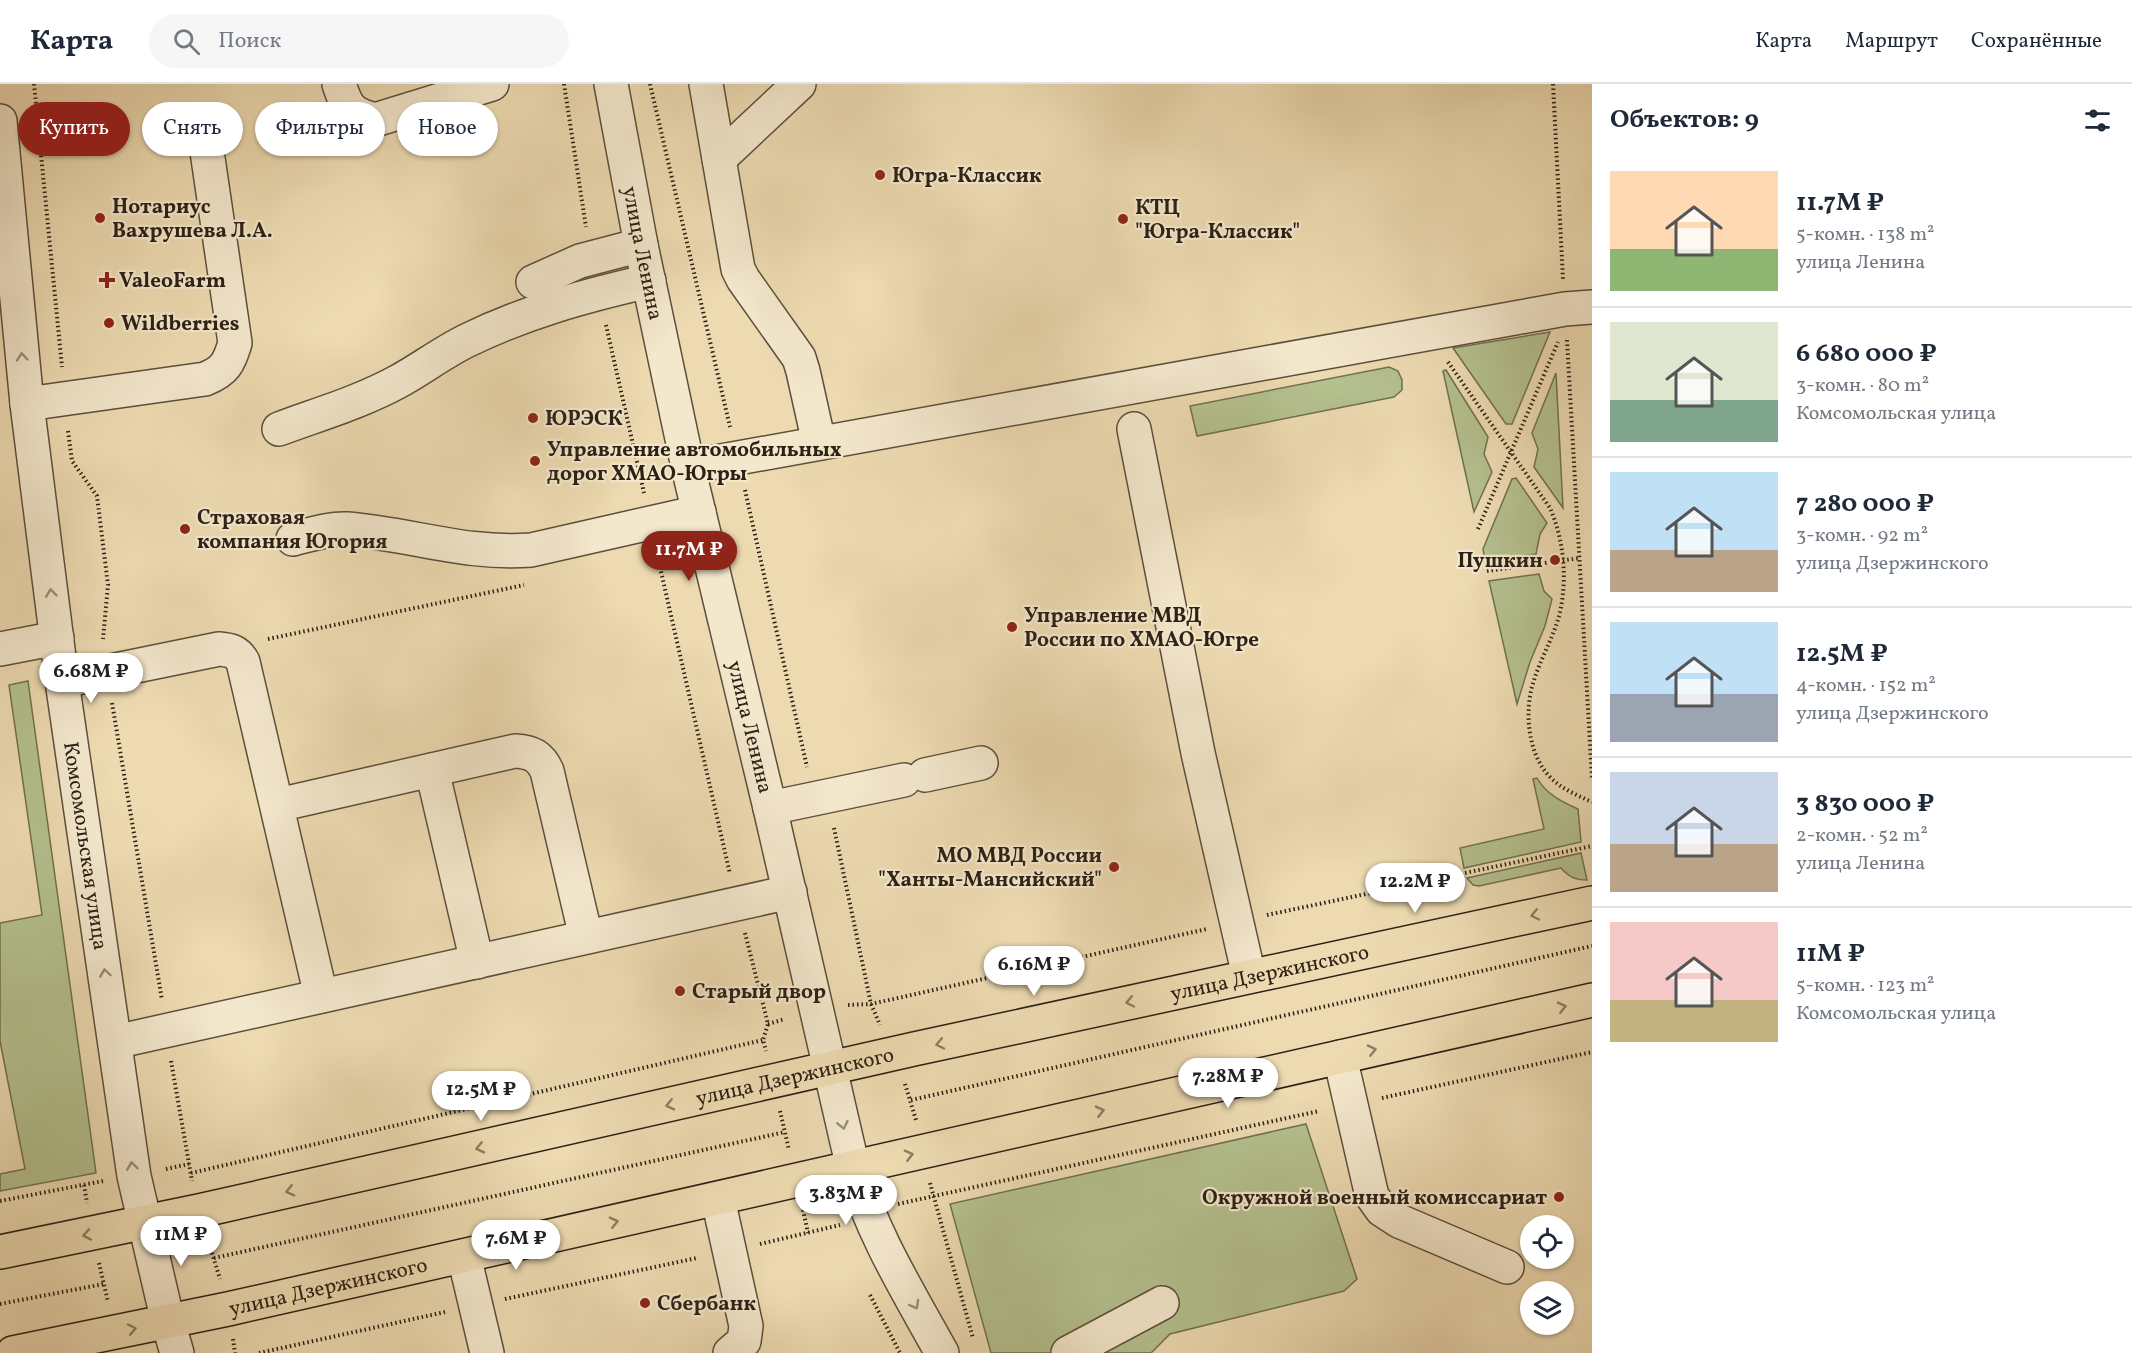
<!DOCTYPE html>
<html lang="ru">
<meta charset="utf-8">
<style>
body{margin:0;font-family:Vollkorn,serif;background:#f6f6f7;color:#1f2937;height:100vh;display:flex;flex-direction:column;font-size:22px;white-space:nowrap}
*{box-sizing:border-box;margin:0}
p{font-size:20px;color:#747a83}
.icon{flex:none;width:33px;height:33px;fill:none;stroke:currentColor;stroke-width:2;stroke-linecap:round;stroke-linejoin:round}
.map{position:relative;flex:1;overflow:hidden}
.side{display:flex;flex-direction:column;background:#fff;width:540px}
.side>*{flex:none}
.guide{position:absolute;left:18px;top:18px;width:570px;height:54px;display:flex;gap:12px}
.fabs{position:absolute;left:1520px;top:1131px;display:grid;gap:12px}
.fabs a{display:grid;place-items:center;width:54px;height:54px;border-radius:50%;background:#fff;box-shadow:0 2px 4px #0004;font-size:30px}
.price{position:absolute;translate:-50% -51px;padding:0 14px;border-radius:21px;background:#fff;color:#222;font-size:20px;line-height:39px;filter:drop-shadow(0 2px 3px #0008)}
.price::after{content:'';position:absolute;left:50%;top:36px;width:18px;height:14px;margin-left:-9px;background:inherit;clip-path:polygon(0 0,100% 0,50% 100%)}
.price.active{background:#8f2418;color:#fff}
ul{padding:0;list-style:none}
li{display:flex;align-items:center;gap:18px;height:150px;padding:0 18px}
li+li{border-top:2px solid #e0e1e3}
li span{display:grid;place-items:center;flex:none;width:168px;height:120px;border-radius:0px;color:#555}
li>.icon{margin-inline-start:auto}
span .icon{width:72px;height:72px;fill:#fffc;stroke-width:1}
li b{font-size:26px}
h2{display:flex;justify-content:space-between;align-items:center;height:72px;padding:0 18px;font-size:26px}
.tag{padding:0 21px;border-radius:27px;background:#fff;box-shadow:0 2px 4px #0004;font-size:21px;line-height:54px}
.tag.active{background:#8f2418;color:#fff}
header{display:flex;align-items:center;gap:36px;box-sizing:border-box;height:84px;padding:0 30px;background:#fff;border-bottom:2px solid #e0e1e3}
header strong{font-size:28px}
nav{display:flex;gap:33px;margin-inline-start:auto;font-size:21px}
.search{width:420px;height:54px;background:#f6f6f7;display:flex;align-items:center;gap:15px;box-sizing:border-box;padding:0 21px;border-radius:33px;color:#747a83;font-size:22px}
main{display:flex;flex:1;min-height:0}
.map>svg:first-child{display:block}
</style>
<header>
<strong>Карта</strong>
<div class="search"><svg class="icon" aria-label="search" viewBox="0 0 24 24"><circle cx="10" cy="10" r="6"/><path d="M15 15l6 6"/></svg>Поиск</div>
<nav><a>Карта</a><a>Маршрут</a><a>Сохранённые</a></nav>
</header>
<main>
<div class="map">
<svg width="1592" height="1269" viewBox="0 0 1592 1269">
<rect width="100%" height="100%" fill="#eddab1"/>
<filter id="stains"><feTurbulence type="fractalNoise" baseFrequency=".00333" numOctaves="4"/><feColorMatrix values="0 0 0 0 .2 0 0 0 0 .09 0 0 0 0 .02 0 0 0 .5 -.17"/></filter>
<radialGradient id="worn" r=".72"><stop offset=".6" stop-color="#630" stop-opacity="0"/><stop offset="1" stop-color="#630" stop-opacity=".3"/></radialGradient>
<path fill="#b4c08e" stroke="#707052" stroke-width="1.5" d="M1550,248L1512,340H1506L1453,264Z
M1389,283L1398,287L1402,296V306L1394,313L1197,352L1190,322Z
M1446,286L1488,353L1484,370L1492,388L1474,428L1443,287Z
M1556,289L1563,424L1534,383L1538,365L1532,349Z
M1516,394L1547,439L1540,450L1536,470L1485,477L1483,465L1512,395Z
M1539,490L1544,507L1552,515L1545,542L1530,578L1517,620L1489,497Z
M28,597L96,1089L0,1107V1090L25,1085L0,957V839L42,831L9,601Z
M1537,694C1546,710 1562,718 1578,725L1581,758L1464,784L1460,764L1544,745L1533,695Z
M1581,769L1587,796C1575,796 1569,793 1561,784L1479,802L1473,801L1467,794Z
M1306,1040L1357,1195L1344,1207L1170,1250L1151,1269H991L950,1120Z"/>
<g fill="none" stroke-linecap="round" stroke-linejoin="round">
<g stroke="#5c4f3c" stroke-width="36">
<g id="minor">
<path d="M339,0C347,24 350,29 375,36L492,0"/>
<path id="s1" d="M611,0L641,161L688,383L770,724L853,1084C872,1150 909,1209 942,1269"/>
<path d="M706,0L719,75L799,0"/>
<path id="s2" d="M0,37L27,320L62,597L134,1092L168,1238L177,1269"/>
<path d="M719,75L738,185L743,195L799,274L803,287L819,359"/>
<path d="M533,198L580,177L641,161"/>
<path d="M27,320L205,295C225,287 229,279 235,259L203,40"/>
<path d="M279,345C319,330 361,318 399,297C421,285 442,269 466,257C525,228 584,212 649,197"/>
<path d="M1134,345L1198,669L1249,892"/>
<path d="M688,383L1565,225L1592,223"/>
<path d="M293,455C309,451 330,444 347,445C411,450 465,471 531,466L699,428"/>
<path d="M0,565L57,554"/>
<path d="M62,597L219,565C230,566 237,567 243,578L321,912"/>
<path d="M432,686L477,878"/>
<path d="M925,691L981,679"/>
<path d="M278,721L515,667C532,668 540,672 547,687L586,853"/>
<path d="M770,724L904,696"/>
<path d="M115,958L790,808"/>
<path d="M1340,973L1372,1112L1382,1126L1399,1137L1507,1183"/>
<path d="M718,1115L746,1242L744,1257L730,1269"/>
<path d="M464,1172L487,1269"/>
<path d="M1068,1269L1162,1219"/>
</g>
</g>
<g stroke="#2c2115" stroke-width="36">
<g id="major">
<path id="s3" d="M0,1168L199,1127L914,965L1592,819"/>
<path id="s4" d="M13,1269L228,1225L1592,916"/>
</g>
</g>
<path stroke="#2c2115" stroke-width="4" stroke-dasharray="1.5 3" stroke-linecap="butt" d="M34,0L62,283
M564,0L586,143
M650,0L730,343
M1553,0L1563,195
M606,241L644,409
M1567,256L1592,695
M1448,278L1550,424C1564,456 1568,497 1559,532C1553,554 1541,574 1534,596C1524,625 1527,668 1549,692C1561,705 1577,711 1592,718
M68,347L72,377L97,412L108,501L103,555
M745,406L807,683
M1478,445L1558,258
M657,470L730,790
M1487,487L1580,474
M268,555L524,501
M112,619L162,916
M834,744L871,920L880,941
M1267,831L1592,762
M745,849L768,940L763,956L766,967
M848,921L871,920L1207,845
M768,940L785,935
M171,977L192,1097
M905,1000L916,1036
M1382,1014L1592,968
M911,1016L1592,862
M780,1027L789,1066
M166,1085L189,1080
M191,1089L763,956
M930,1099L973,1254
M84,1101L87,1119
M0,1117L103,1097
M898,1120L1319,1027
M803,1126L808,1149
M208,1156L220,1195
M760,1160L840,1141
M214,1174L785,1048
M99,1179L108,1218
M870,1211L900,1269
M505,1215L697,1174
M0,1220L104,1200
M233,1255L235,1269
M259,1269L445,1228"/>
<use href="#minor" stroke="#f3e7cc" stroke-width="33"/>
<use href="#major" stroke="#eddab1" stroke-width="33"/>
</g>
<defs><path id="oneway-chevron" d="M-2-3.5L2.5 0L-2 3.5" fill="none" stroke-width="1.6" stroke-linecap="round" stroke-linejoin="round" transform="scale(1.5)"/></defs>
<g stroke="#998e7a">
<use href="#oneway-chevron" transform="translate(22 273) rotate(-95)"/>
<use href="#oneway-chevron" transform="translate(51 509) rotate(-97)"/>
<use href="#oneway-chevron" transform="translate(105 889) rotate(-98)"/>
<use href="#oneway-chevron" transform="translate(843 1041) rotate(77)"/>
<use href="#oneway-chevron" transform="translate(132 1082) rotate(-98)"/>
<use href="#oneway-chevron" transform="translate(915 1221) rotate(61)"/>
</g>
<g stroke="#8c7e63">
<use href="#oneway-chevron" transform="translate(1535 831) rotate(168)"/>
<use href="#oneway-chevron" transform="translate(1130 918) rotate(168)"/>
<use href="#oneway-chevron" transform="translate(1562 923) rotate(-13)"/>
<use href="#oneway-chevron" transform="translate(940 960) rotate(168)"/>
<use href="#oneway-chevron" transform="translate(1372 966) rotate(-13)"/>
<use href="#oneway-chevron" transform="translate(670 1021) rotate(167)"/>
<use href="#oneway-chevron" transform="translate(1100 1027) rotate(-13)"/>
<use href="#oneway-chevron" transform="translate(480 1064) rotate(167)"/>
<use href="#oneway-chevron" transform="translate(909 1071) rotate(-14)"/>
<use href="#oneway-chevron" transform="translate(290 1107) rotate(167)"/>
<use href="#oneway-chevron" transform="translate(614 1138) rotate(-13)"/>
<use href="#oneway-chevron" transform="translate(87 1151) rotate(169)"/>
<use href="#oneway-chevron" transform="translate(132 1245) rotate(-12)"/>
</g>
<g fill="#8f2418" stroke="#f3e7cc" stroke-width="2">
<circle cx="880" cy="91" r="6"/>
<circle cx="100" cy="134" r="6"/>
<circle cx="1123" cy="135" r="6"/>
<path d="M104 187h6v6h6v6h-6v6h-6v-6h-6v-6h6z"/>
<circle cx="109" cy="239" r="6"/>
<circle cx="533" cy="334" r="6"/>
<circle cx="535" cy="377" r="6"/>
<circle cx="185" cy="445" r="6"/>
<circle cx="1555" cy="476" r="6"/>
<circle cx="1012" cy="543" r="6"/>
<circle cx="1114" cy="783" r="6"/>
<circle cx="680" cy="907" r="6"/>
<circle cx="1559" cy="1113" r="6"/>
<circle cx="645" cy="1219" r="6"/>
</g>
<g text-anchor="middle" stroke-width="4.5" stroke-linejoin="round" paint-order="stroke">
<g font-size="21" font-weight="bold" fill="#2c2115" stroke="#f3e7cc" text-anchor="start">
<text x="892" y="98">Югра-Классик</text>
<text x="112" y="129">Нотариус<tspan x="112" dy="24">Вахрушева Л.А.</tspan></text>
<text x="1135" y="130">КТЦ<tspan x="1135" dy="24">"Югра-Классик"</tspan></text>
<text x="119" y="203">ValeoFarm</text>
<text x="121" y="246">Wildberries</text>
<text x="545" y="341">ЮРЭСК</text>
<text x="547" y="372">Управление автомобильных<tspan x="547" dy="24">дорог ХМАО-Югры</tspan></text>
<text x="197" y="440">Страховая<tspan x="197" dy="24">компания Югория</tspan></text>
<text x="1543" y="483" text-anchor="end">Пушкин</text>
<text x="1024" y="538">Управление МВД<tspan x="1024" dy="24">России по ХМАО-Югре</tspan></text>
<text x="1102" y="778" text-anchor="end">МО МВД России<tspan x="1102" dy="24">"Ханты-Мансийский"</tspan></text>
<text x="692" y="914">Старый двор</text>
<text x="1547" y="1120" text-anchor="end">Окружной военный комиссариат</text>
<text x="657" y="1226">Сбербанк</text>
</g>
<g font-size="21" fill="#2c2115" stroke="#f3e7cc">
<text dy="7" stroke="none"><textPath href="#s1" startOffset="172">улица Ленина</textPath></text>
<text dy="7" stroke="none"><textPath href="#s1" startOffset="658">улица Ленина</textPath></text>
<text dy="7" stroke="none"><textPath href="#s2" startOffset="730">Комсомольская улица</textPath></text>
<text dy="7" stroke="none"><textPath href="#s3" startOffset="1300">улица Дзержинского</textPath></text>
<text dy="7" stroke="none"><textPath href="#s3" startOffset="814">улица Дзержинского</textPath></text>
<text dy="7" stroke="none"><textPath href="#s4" startOffset="322">улица Дзержинского</textPath></text>
</g>
</g>
<rect width="100%" height="100%" filter="url(#stains)"/>
<rect width="100%" height="100%" fill="url(#worn)"/>
</svg>
<div class="fabs">
<a><svg class="icon" aria-label="locate" viewBox="0 0 24 24"><circle cx="12" cy="12" r="6"/><path d="M12 2v4M12 18v4M2 12h4M18 12h4"/></svg></a>
<a><svg class="icon" aria-label="layers" viewBox="0 0 24 24"><path d="M12 4l9 5-9 5-9-5zM3 14l9 5 9-5"/></svg></a>
</div>
<b class="price active" style="left:689px;top:498px">11.7M ₽</b>
<b class="price" style="left:91px;top:620px">6.68M ₽</b>
<b class="price" style="left:1415px;top:830px">12.2M ₽</b>
<b class="price" style="left:1034px;top:913px">6.16M ₽</b>
<b class="price" style="left:1228px;top:1025px">7.28M ₽</b>
<b class="price" style="left:481px;top:1038px">12.5M ₽</b>
<b class="price" style="left:846px;top:1142px">3.83M ₽</b>
<b class="price" style="left:181px;top:1183px">11M ₽</b>
<b class="price" style="left:516px;top:1187px">7.6M ₽</b>
<div class="guide">
<a class="tag active">Купить</a>
<a class="tag">Снять</a>
<a class="tag">Фильтры</a>
<a class="tag">Новое</a>
</div>
</div>
<section class="side">
<h2>Объектов: 9<svg class="icon" aria-label="filters" viewBox="0 0 24 24"><path d="M4 7h16M4 17h16"/><circle cx="9" cy="7" r="2"/><circle cx="15" cy="17" r="2"/></svg></h2>
<ul>
<li><span style="background:linear-gradient(#ffd9b3 65%,#8fb573 0)"><svg class="icon" aria-label="home" viewBox="0 0 24 24"><path d="M3 11l9-7 9 7M6 9v11h12V9"/></svg></span><div><b>11.7M ₽</b><p>5-комн. · 138 m²</p><p>улица Ленина</p></div></li>
<li><span style="background:linear-gradient(#dfe7d0 65%,#7fa58c 0)"><svg class="icon" aria-label="home" viewBox="0 0 24 24"><path d="M3 11l9-7 9 7M6 9v11h12V9"/></svg></span><div><b>6 680 000 ₽</b><p>3-комн. · 80 m²</p><p>Комсомольская улица</p></div></li>
<li><span style="background:linear-gradient(#bfe0f5 65%,#b9a48a 0)"><svg class="icon" aria-label="home" viewBox="0 0 24 24"><path d="M3 11l9-7 9 7M6 9v11h12V9"/></svg></span><div><b>7 280 000 ₽</b><p>3-комн. · 92 m²</p><p>улица Дзержинского</p></div></li>
<li><span style="background:linear-gradient(#bfe0f5 60%,#9aa5b1 0)"><svg class="icon" aria-label="home" viewBox="0 0 24 24"><path d="M3 11l9-7 9 7M6 9v11h12V9"/></svg></span><div><b>12.5M ₽</b><p>4-комн. · 152 m²</p><p>улица Дзержинского</p></div></li>
<li><span style="background:linear-gradient(#c9d6e8 60%,#b9a48a 0)"><svg class="icon" aria-label="home" viewBox="0 0 24 24"><path d="M3 11l9-7 9 7M6 9v11h12V9"/></svg></span><div><b>3 830 000 ₽</b><p>2-комн. · 52 m²</p><p>улица Ленина</p></div></li>
<li><span style="background:linear-gradient(#f6c9c9 65%,#c2b280 0)"><svg class="icon" aria-label="home" viewBox="0 0 24 24"><path d="M3 11l9-7 9 7M6 9v11h12V9"/></svg></span><div><b>11M ₽</b><p>5-комн. · 123 m²</p><p>Комсомольская улица</p></div></li>
</ul>
</section>
</main>
